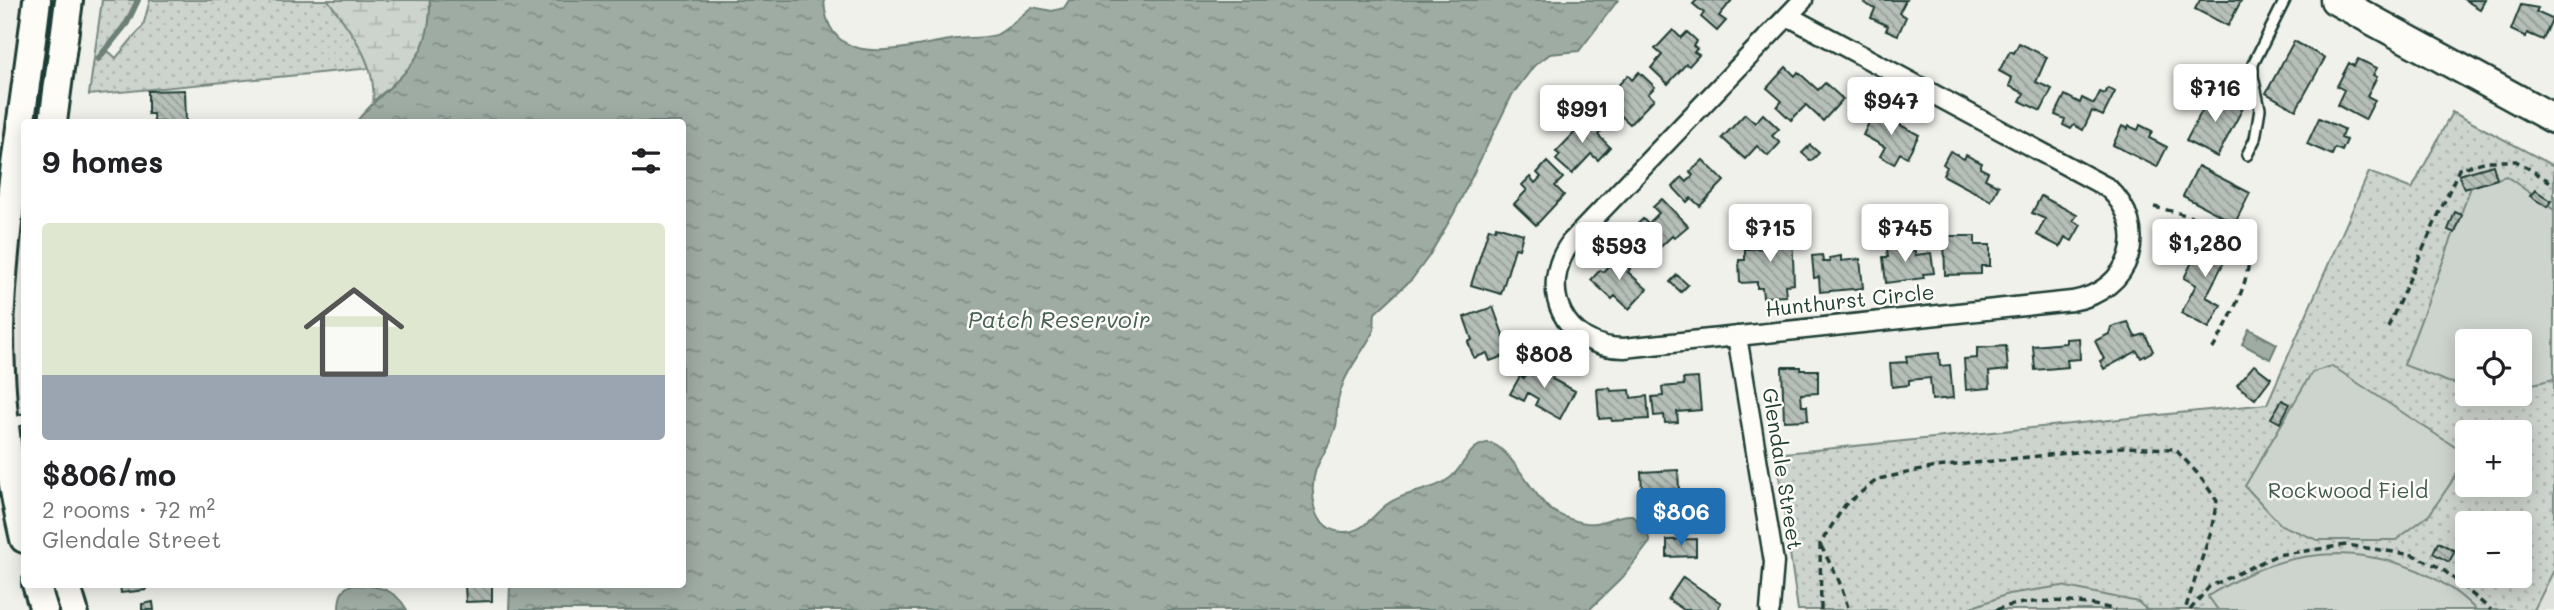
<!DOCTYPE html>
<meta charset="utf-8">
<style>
body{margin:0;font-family:Mali,sans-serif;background:#f6f6f6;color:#202124;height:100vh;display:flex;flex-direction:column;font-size:26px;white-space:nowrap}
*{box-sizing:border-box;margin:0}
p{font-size:23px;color:#757577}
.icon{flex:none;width:38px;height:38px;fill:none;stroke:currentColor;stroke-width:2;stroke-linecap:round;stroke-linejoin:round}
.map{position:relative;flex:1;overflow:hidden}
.details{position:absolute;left:21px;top:119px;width:665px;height:469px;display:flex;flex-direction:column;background:#fff;border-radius:7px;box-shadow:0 4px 18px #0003}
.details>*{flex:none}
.tools{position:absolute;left:2455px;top:329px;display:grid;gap:14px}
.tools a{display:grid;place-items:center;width:77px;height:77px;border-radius:7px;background:#fff;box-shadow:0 4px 18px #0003;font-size:35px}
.price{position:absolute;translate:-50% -60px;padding:0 16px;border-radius:7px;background:#fff;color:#222;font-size:23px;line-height:46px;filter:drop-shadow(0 2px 4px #0008)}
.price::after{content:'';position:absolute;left:50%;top:42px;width:21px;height:16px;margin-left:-10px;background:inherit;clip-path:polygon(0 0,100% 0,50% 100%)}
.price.current{background:#1f6fb2;color:#fff}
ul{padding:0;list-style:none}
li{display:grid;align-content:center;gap:14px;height:371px;padding:0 21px}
li span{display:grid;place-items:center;height:217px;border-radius:7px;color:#555}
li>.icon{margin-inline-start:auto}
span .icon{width:126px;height:126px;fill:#fffc;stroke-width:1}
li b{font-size:30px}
h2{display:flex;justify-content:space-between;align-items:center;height:84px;padding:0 21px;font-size:30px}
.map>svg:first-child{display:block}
</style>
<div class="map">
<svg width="2554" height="610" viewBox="0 0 2554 610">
<defs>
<pattern id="grass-dots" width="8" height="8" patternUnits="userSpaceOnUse" patternTransform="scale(1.75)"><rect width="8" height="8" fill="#cdd3cd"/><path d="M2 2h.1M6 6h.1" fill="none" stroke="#b0b6b1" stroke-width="1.8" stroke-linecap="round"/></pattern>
<pattern id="wetland-marsh" width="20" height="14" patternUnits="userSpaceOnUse" patternTransform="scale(1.75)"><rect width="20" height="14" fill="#cdd3cd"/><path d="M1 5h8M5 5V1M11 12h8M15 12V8" fill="none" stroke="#b0b6b1"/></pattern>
<pattern id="water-ripples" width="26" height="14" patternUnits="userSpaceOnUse" patternTransform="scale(1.75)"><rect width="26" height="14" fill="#9faca4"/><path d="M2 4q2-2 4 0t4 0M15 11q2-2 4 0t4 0" fill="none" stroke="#818d86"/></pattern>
<pattern id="building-back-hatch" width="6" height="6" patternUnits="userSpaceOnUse" patternTransform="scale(1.75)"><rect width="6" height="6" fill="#b6bfb8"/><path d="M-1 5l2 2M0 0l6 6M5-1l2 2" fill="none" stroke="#939c96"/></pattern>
</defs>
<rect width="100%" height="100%" fill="#f0f1eb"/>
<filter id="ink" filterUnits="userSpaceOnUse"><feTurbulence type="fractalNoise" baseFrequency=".0143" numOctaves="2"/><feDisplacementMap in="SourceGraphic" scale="14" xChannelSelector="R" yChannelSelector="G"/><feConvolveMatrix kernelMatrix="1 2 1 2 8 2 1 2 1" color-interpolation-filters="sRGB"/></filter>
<g filter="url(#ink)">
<path fill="#dfe2dc" d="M2554,570V610H2534Z"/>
<path fill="url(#grass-dots)" stroke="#768880" stroke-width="2" fill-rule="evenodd" d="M102,0H139L107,50L116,58L143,26L150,0H420L382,67L89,95Z
M2452,112L2554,166V570L2534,610H1798L1776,454L2267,404L2369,172L2412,189ZM2468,341H2520V394H2468ZM2468,432H2520V485H2468ZM2468,523H2520V576H2468Z"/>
<path fill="url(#wetland-marsh)" stroke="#768880" stroke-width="2" d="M328,0H430C432,52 410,71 373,101C377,63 349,29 328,0Z"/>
<path fill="#cdd3cd" stroke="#768880" stroke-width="2" d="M2506,176L2554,210V379L2520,387V341H2468L2467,385L2448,382L2404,365L2471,187Z
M2332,366L2467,455V459L2429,515L2396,540H2317L2281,525L2245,486L2312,372Z
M2338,554C2391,556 2439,572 2476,610H2218L2208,596C2252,569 2286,555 2338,554Z
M2062,586L2138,602L2147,610H1965L2008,594Z"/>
<path fill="url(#water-ripples)" stroke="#6c8077" stroke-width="2" d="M430,0H824C827,73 904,47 950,40C962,37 989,39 998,34C1010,28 1021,15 1032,7L1052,11L1064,8L1069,0H1618L1579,51L1550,54L1534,66L1512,95L1454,213L1429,256L1412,279L1375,313C1374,318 1375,324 1374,329C1370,343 1349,366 1343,384C1340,392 1337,402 1337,410C1336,415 1338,421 1336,426C1332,441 1322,455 1316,469C1308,492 1314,531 1343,532C1363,533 1372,516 1386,505C1404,491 1432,492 1450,478C1464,468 1467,446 1487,443C1507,441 1533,497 1551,510C1562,517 1583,525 1596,523C1609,521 1619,514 1632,515L1645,527L1650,542L1622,578L1589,610H509L510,585L682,584V122H356C392,78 432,67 430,0Z
M2249,329L2277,344L2270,359L2242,344Z
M351,585C374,585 395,587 407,610H339C339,600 340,589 351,585Z"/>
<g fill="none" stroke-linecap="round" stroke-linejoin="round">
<path stroke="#6c8077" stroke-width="6" d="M98,59L127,23L138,0"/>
</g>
<path fill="url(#building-back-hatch)" stroke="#1f3d34" stroke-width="2" d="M1697,0H1732L1719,16L1726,21L1717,31L1701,17L1704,13L1693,4Z
M1866,0H1906L1899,13L1906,17L1898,35L1886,30L1888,26L1871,18L1875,9L1864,3Z
M2200,0H2239L2241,1L2228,26L2195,9Z
M2465,0H2485L2480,9Z
M2521,5L2538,8L2536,12L2552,19L2543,40L2527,33L2526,37L2511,30Z
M1673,30L1681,38L1687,32L1697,41L1693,46L1697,49L1694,52L1699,55L1689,66L1686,64L1668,84L1651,68L1662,55L1655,49Z
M2294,41L2325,58L2296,110L2266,93Z
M2019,43L2047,57L2036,82L2052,89L2041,111L2020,101L2024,93L2009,86L2012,78L1999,71L2010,51L2014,53Z
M2358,59L2377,68L2373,75L2377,77L2367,96L2375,100L2365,120L2337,105L2344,90L2337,86L2349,63L2354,66Z
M1786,67L1795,76L1798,72L1818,90L1825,83L1843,99L1823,121L1806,105L1791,120L1777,107L1782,101L1767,88Z
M1639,72L1655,87L1648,94L1654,99L1630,124L1604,100L1628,75L1632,80Z
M2108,88L2115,92L2103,116L2092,111L2083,130L2074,125L2071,129L2063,125L2065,119L2055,115L2065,95L2080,103L2082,98L2094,104L2100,92L2105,94Z
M185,90L186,122H154L153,114H148V91Z
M2213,90L2244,106L2217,157L2186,141Z
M1584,112L1603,129L1598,135L1610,147L1598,160L1591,154L1572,174L1556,160L1560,155L1556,152L1583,124L1578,119Z
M1745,114L1755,123L1763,114L1779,129L1772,136L1780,143L1768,156L1757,146L1745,159L1722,138Z
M1873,114L1882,119L1884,116L1919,135L1907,157L1900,153L1894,164L1880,156L1885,147L1863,135Z
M2319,118L2344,129L2341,138L2347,140L2342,151L2335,148L2332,155L2307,144Z
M2140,125L2152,131L2149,138L2167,147L2157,167L2113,145L2122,126L2128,129L2129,126L2138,130Z
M1810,145L1819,153L1811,161L1802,153Z
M1950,151L1964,159L1966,155L1982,163L1980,168L1988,172L1985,179L1999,186L1991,201L1943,175L1947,167L1943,164Z
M1703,160L1724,181L1700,206L1691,198L1687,202L1673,187L1682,177L1687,182L1693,175L1690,172Z
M1547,162L1563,178L1555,186L1564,195L1536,225L1514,204L1527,190L1522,185L1530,177L1535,183L1541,177L1537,173Z
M2493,165L2497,179L2464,189L2459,175Z
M2198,166L2250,193L2235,223L2183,196Z
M2535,190L2551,201L2547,207L2530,196Z
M2041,196L2077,215L2073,221L2081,225L2072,241L2065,237L2060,247L2037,235L2045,219L2032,213Z
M1662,199L1688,226L1674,238L1672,236L1651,256L1629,232L1643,219L1648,224L1659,213L1653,207Z
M2455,212L2462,215L2455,233L2448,230Z
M1496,226L1523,234L1519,249L1515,248L1501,294L1471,285L1489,228L1495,230Z
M1792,229L1794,284L1785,285L1786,296L1763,297L1762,288H1757V282L1740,283L1739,260H1745V249L1768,248L1767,230Z
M2203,233L2231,247L2228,253L2235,257L2232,263L2225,260L2206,297L2221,305L2209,328L2181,313L2196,285L2184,278L2196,254L2193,252Z
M1944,236H1975V245H1990V266H1981V274L1945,275Z
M1903,240L1904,252L1915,251V255L1931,253L1934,273L1923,274L1924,278L1886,283L1883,257H1888L1886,242Z
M1611,252L1630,269L1628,272L1647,289L1629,309L1615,296L1612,299L1591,280L1600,270L1603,272L1608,266L1603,261Z
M1822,255L1823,262H1830L1829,258L1841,256V261L1860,259L1863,288L1820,292L1819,277L1814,278L1812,256Z
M1677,275L1688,285L1681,292L1670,282Z
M1493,307L1510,354L1490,361L1487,353L1474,358L1468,342L1472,340L1464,317Z
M2128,322L2135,337L2145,334L2153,351L2141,358L2137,351L2104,369L2100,361L2104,359L2095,341L2109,334L2111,327Z
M2079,338L2080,359L2067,360L2068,367L2035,370L2033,346L2066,343V339Z
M2006,346L2008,370L1989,372L1990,388L1966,390L1964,359L1977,358V348Z
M1939,353L1940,366L1950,365L1953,398L1932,400L1930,378L1909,380V385L1892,387L1890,363L1907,362L1906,356Z
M1535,358L1549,366L1547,371L1554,375L1552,379L1575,391L1560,419L1535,405L1538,399L1528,393L1524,401L1510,394L1520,376L1524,378Z
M2254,365L2271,378L2255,399L2237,385Z
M1782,367H1801V370H1818V393L1801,394L1802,406H1807L1808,420L1784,421Z
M1698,378L1701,410L1677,412L1678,422L1665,423L1664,415L1654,416L1652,397L1663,396L1662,387L1684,385L1683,379Z
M1610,388L1611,391L1630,390L1631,398L1647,396L1649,419L1612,421L1611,418L1599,419L1597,389Z
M2282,400L2290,404L2280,423L2271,418Z
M1678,470L1679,489L1642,491L1641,472Z
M1696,539V556L1667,557V540Z
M2438,542L2455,551L2449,562L2433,553Z
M1683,577L1721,603L1717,610H1684L1668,599Z
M120,584H146V590L121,593Z
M492,585V601L466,602L465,586Z
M153,602L154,610H141H142V604Z"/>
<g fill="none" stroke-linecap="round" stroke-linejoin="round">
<g stroke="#1f3d34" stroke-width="14">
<path id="service" d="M2247,155L2255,139L2260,109L2253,76V64L2285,0
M8,425L24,419"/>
</g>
<g stroke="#1f3d34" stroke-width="23">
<path id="minor" d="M1788,16L2108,188C2152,229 2131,291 2072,301L1624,348C1564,348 1536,289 1571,242L1803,0
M1737,336L1774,562L1770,610"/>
</g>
<g stroke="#1f3d34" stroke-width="32">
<path id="secondary" d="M53,122L69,0
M24,539C8,471 0,398 0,328C4,218 24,109 37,0
M36,584L44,610
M66,584L74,610"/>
</g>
<g stroke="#1f3d34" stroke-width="33">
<path id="primary" d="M2335,0L2554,119"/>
</g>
<path stroke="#1f3d34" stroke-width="3.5" stroke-dasharray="7 5" stroke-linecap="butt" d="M2154,207C2178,212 2241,228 2248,255C2253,277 2224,331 2212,350
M2388,327L2459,169L2487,161H2516L2554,184
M1821,546L1839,581L1849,610
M1821,610L1820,544L1845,505L1878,479L1936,467L2123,447L2175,449L2199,475L2217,501L2211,531L2185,610
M1996,610C2027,597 2083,600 2115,610
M2190,610L2209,587L2277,555L2347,545L2413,555L2441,568L2491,610"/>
<use href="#service" stroke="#fdfcf7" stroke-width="9"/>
<use href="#minor" stroke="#fdfcf7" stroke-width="18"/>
<use href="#secondary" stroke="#fdfcf7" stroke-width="26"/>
<use href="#primary" stroke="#fdfcf7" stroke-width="28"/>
</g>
</g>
<g text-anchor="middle" stroke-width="5" stroke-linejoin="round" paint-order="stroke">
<g font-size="21" fill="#1f3d34" stroke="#fdfcf7">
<text transform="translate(1850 301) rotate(-6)" y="7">Hunthurst Circle</text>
<text transform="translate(1782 469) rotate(81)" y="7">Glendale Street</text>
</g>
<g font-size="21" fill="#425b53" stroke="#fdfcf7">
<text x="2348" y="498">Rockwood Field</text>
</g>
<g font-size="23" font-style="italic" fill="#455e56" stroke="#fdfcf7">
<text x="1059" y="328">Patch Reservoir</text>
</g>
</g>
</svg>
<div class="tools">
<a><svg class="icon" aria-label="locate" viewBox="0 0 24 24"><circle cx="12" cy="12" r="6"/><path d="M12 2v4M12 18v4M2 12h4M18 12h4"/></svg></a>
<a>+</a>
<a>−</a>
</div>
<b class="price" style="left:2215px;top:124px">$716</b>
<b class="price" style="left:1891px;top:137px">$947</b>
<b class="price" style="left:1582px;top:145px">$991</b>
<b class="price" style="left:1770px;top:264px">$715</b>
<b class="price" style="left:1905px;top:264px">$745</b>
<b class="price" style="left:2205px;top:279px">$1,280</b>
<b class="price" style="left:1619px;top:282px">$593</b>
<b class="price" style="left:1544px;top:390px">$808</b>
<b class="price current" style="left:1681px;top:548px">$806</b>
<section class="details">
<h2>9 homes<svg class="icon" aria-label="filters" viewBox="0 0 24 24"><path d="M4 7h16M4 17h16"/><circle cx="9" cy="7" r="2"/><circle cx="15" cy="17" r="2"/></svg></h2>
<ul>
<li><span style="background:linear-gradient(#dfe7d0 70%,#9aa5b1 0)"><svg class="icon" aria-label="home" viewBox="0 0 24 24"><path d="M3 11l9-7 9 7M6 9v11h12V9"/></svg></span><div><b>$806/mo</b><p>2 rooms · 72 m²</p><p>Glendale Street</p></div></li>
</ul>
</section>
</div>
